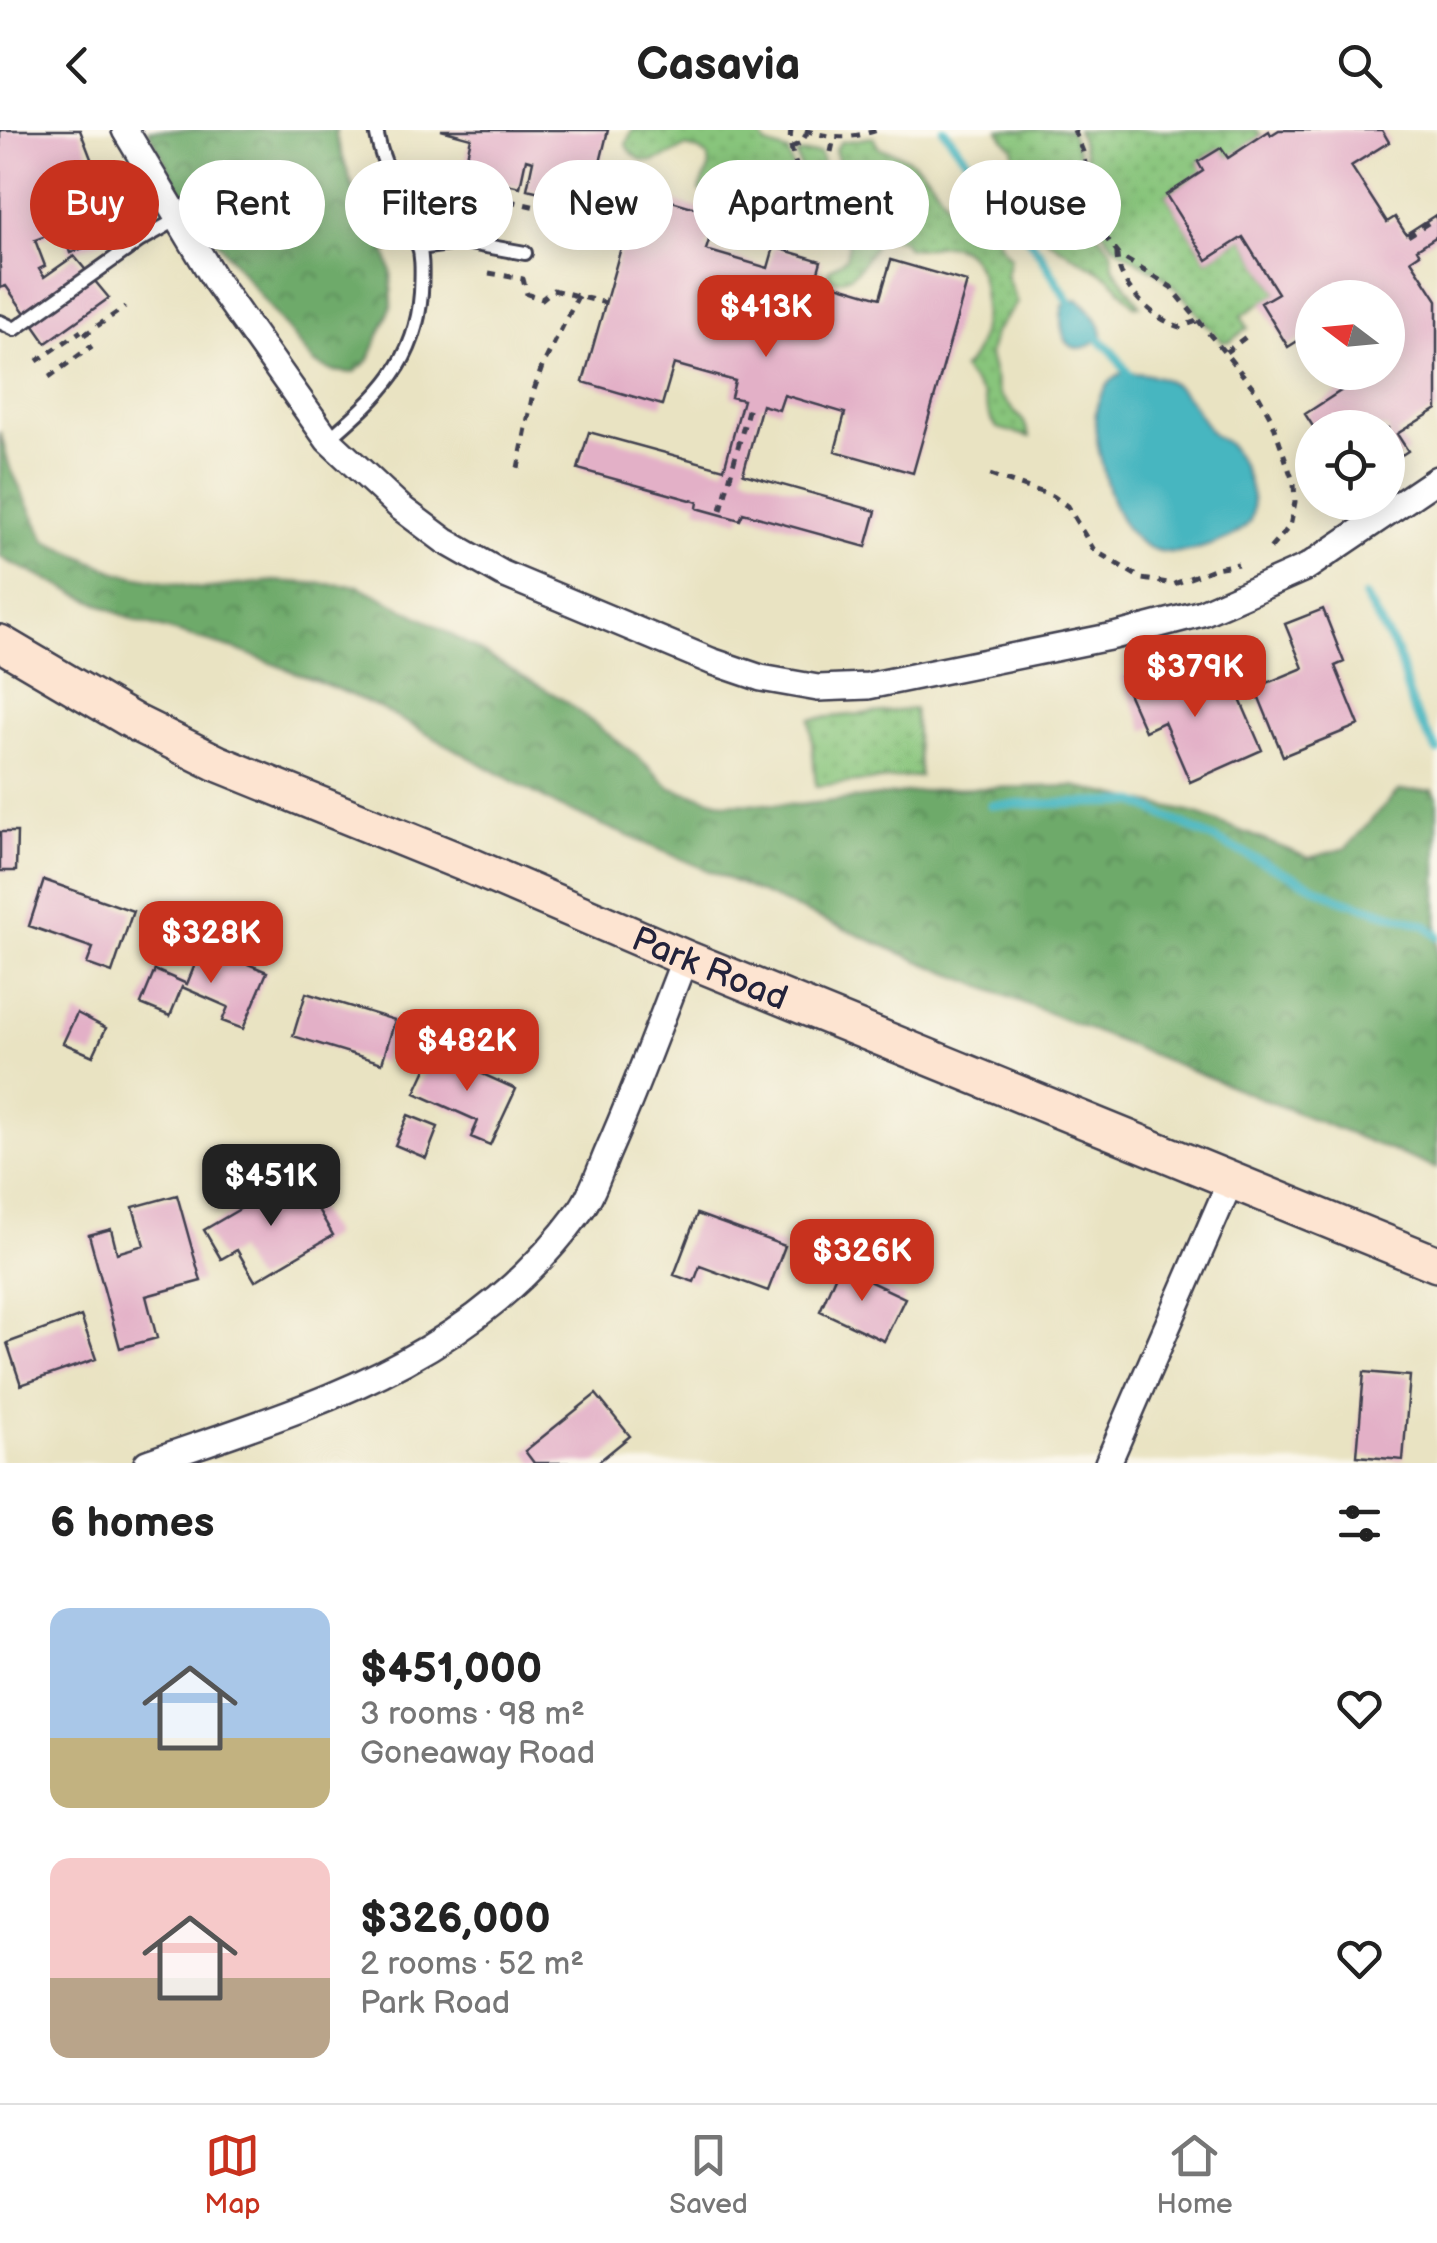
<!DOCTYPE html>
<meta charset="utf-8">
<style>
body{margin:0;font-family:"Balsamiq Sans",sans-serif;background:#f6f6f6;color:#222;height:100vh;display:flex;flex-direction:column;font-size:38px;white-space:nowrap}
*{box-sizing:border-box;margin:0}
p{font-size:32px;color:#767676}
.icon{flex:none;width:55px;height:55px;fill:none;stroke:currentColor;stroke-width:2;stroke-linecap:round;stroke-linejoin:round}
.map{position:relative;height:1333px;overflow:hidden}
.panel{display:flex;flex-direction:column;background:#fff;flex:1}
.panel>*{flex:none}
.guide{position:absolute;left:30px;top:30px;width:1378px;height:90px;display:flex;gap:20px}
.needle{width:65px;rotate:286deg}
.tools{position:absolute;left:1295px;top:150px;display:grid;gap:20px}
.tools a{display:grid;place-items:center;width:110px;height:110px;border-radius:50%;background:#fff;box-shadow:0 5px 25px #0003;font-size:50px}
.price{position:absolute;translate:-50% -85px;padding:0 22px;border-radius:20px;background:#c8321e;color:#fff;font-size:32px;line-height:65px;filter:drop-shadow(0 2px 5px #0008)}
.price::after{content:'';position:absolute;left:50%;top:60px;width:30px;height:22px;margin-left:-15px;background:inherit;clip-path:polygon(0 0,100% 0,50% 100%)}
.price.current{background:#222;color:#fff}
ul{padding:0;list-style:none}
li{display:flex;align-items:center;gap:30px;height:250px;padding:0 50px}
li span{display:grid;place-items:center;flex:none;width:280px;height:200px;border-radius:20px;color:#555}
li>.icon{margin-inline-start:auto}
span .icon{width:120px;height:120px;fill:#fffc;stroke-width:1}
li b{font-size:42px}
h2{display:flex;justify-content:space-between;align-items:center;height:120px;padding:0 50px;font-size:42px}
.chip{padding:0 35px;border-radius:45px;background:#fff;box-shadow:0 5px 25px #0003;font-size:35px;line-height:90px}
.chip.current{background:#c8321e;color:#fff}
header{display:flex;justify-content:space-between;align-items:center;height:130px;padding:0 50px;background:#fff;font-size:45px;font-weight:800}
.tab-bar{display:flex;justify-content:space-around;align-items:center;height:140px;border-top:2px solid #e0e0e0;background:#fff;font-size:28px;color:#767676}
.tab-bar a{display:grid;justify-items:center;gap:5px}
.tab-bar .current{color:#c8321e}
.map>svg:first-child{display:block}
</style>
<header><svg class="icon" aria-label="back" viewBox="0 0 24 24"><path d="M15 5l-7 7 7 7"/></svg>Casavia<svg class="icon" aria-label="search" viewBox="0 0 24 24"><circle cx="10" cy="10" r="6"/><path d="M15 15l6 6"/></svg></header>
<div class="map">
<svg width="1437" height="1333" viewBox="0 0 1437 1333">
<defs>
<pattern id="grass-dots" width="8" height="8" patternUnits="userSpaceOnUse" patternTransform="scale(2.5)"><rect width="8" height="8" fill="#88c57b"/><path d="M2 2h.1M6 6h.1" fill="none" stroke="#75a96b" stroke-width="1.8" stroke-linecap="round"/></pattern>
<pattern id="forest-crowns" width="20" height="18" patternUnits="userSpaceOnUse" patternTransform="scale(2.5)"><rect width="20" height="18" fill="#6eaa6b"/><path d="M2 6a3 3 0 1 1 6 0M12 15a3 3 0 1 1 6 0" fill="none" stroke="#5a8a59"/></pattern>
</defs>
<rect width="100%" height="100%" fill="#fbf7ec"/>
<filter id="ink" filterUnits="userSpaceOnUse"><feTurbulence type="fractalNoise" baseFrequency=".01" numOctaves="2"/><feDisplacementMap in="SourceGraphic" scale="20" xChannelSelector="R" yChannelSelector="G"/><feConvolveMatrix kernelMatrix="1 2 1 2 8 2 1 2 1" color-interpolation-filters="sRGB"/></filter>
<filter id="wash" filterUnits="userSpaceOnUse"><feTurbulence type="fractalNoise" baseFrequency=".0048" numOctaves="4" result="noise"/><feDisplacementMap in="SourceGraphic" scale="40" xChannelSelector="R" yChannelSelector="G"/><feGaussianBlur stdDeviation="2.25" result="paint"/><feColorMatrix in="noise" values="0 0 0 0 0 0 0 0 0 0 0 0 0 0 0 0 0 1.4 0 .05"/><feComposite in="paint" operator="in"/></filter>
<g filter="url(#wash)">
<rect width="100%" height="100%" fill="#e9e3c2"/>
<path fill="url(#grass-dots)" stroke="#55745b" stroke-width="2.5" d="M632,0H758L766,15L788,22L800,62L797,91L788,96L787,90C756,69 756,91 749,117L737,121L724,113C715,83 732,79 699,61L709,39L708,27L699,20L685,17C663,30 641,42 626,15Z
M999,0H1070L1081,31L1094,100L1112,121L1113,137L1140,175L1136,176C1125,168 1119,155 1108,147C1085,129 1027,110 1027,73C1028,65 1031,58 1032,50L1012,46L1009,40C1020,7 1010,24 999,0Z
M1077,0H1256L1261,6L1228,28L1220,18L1198,32L1203,41L1166,65L1207,130L1243,107L1278,163L1241,186L1248,198L1230,211L1223,212C1200,190 1184,161 1158,143C1137,129 1108,119 1099,93C1089,63 1090,30 1077,0Z
M873,7L879,18C929,29 937,61 963,100L982,103L992,96L1000,115L1010,128L1006,145L1017,173L994,203L989,225L999,264L1024,292L1030,307L997,298L992,292L983,265L962,239C989,220 994,133 960,118C941,109 924,123 906,117L902,110L883,106C866,121 860,152 833,150L828,144L830,139L846,128L849,114L836,103L803,98L807,58L796,24L820,23L824,37L829,40L839,32L835,20L841,12Z
M914,579L920,646L816,656L810,589Z"/>
<path fill="url(#forest-crowns)" stroke="#486653" stroke-width="2.5" d="M148,0H336V7L353,58L380,103L391,141L392,175L368,231L353,243L332,241L314,233L187,73Z
M0,301L9,335L46,411L118,443L201,459L274,451L359,456L431,493L562,569L638,627L671,658L725,673L799,675L942,659L1074,656L1198,684L1309,728L1346,718L1398,661L1433,660L1437,668V1039L926,834L558,676L378,577L342,561L238,520L133,490L5,430L0,426Z"/>
<path fill="#47b6c0" stroke="#346c7e" stroke-width="2.5" d="M1077,169C1088,176 1102,193 1102,205C1096,210 1089,218 1080,218C1061,219 1059,189 1063,176Z
M1121,243C1142,243 1162,244 1178,258C1192,270 1200,287 1210,301C1215,308 1222,309 1228,314C1243,328 1260,373 1249,392C1241,404 1224,410 1210,415C1142,440 1116,399 1103,338C1094,301 1086,267 1121,243Z"/>
<g fill="none" stroke-linecap="round" stroke-linejoin="round">
<path stroke="#47b6c0" stroke-width="9" d="M944,0L1041,125L1074,180
M1093,203L1114,223L1134,253
M1365,467L1398,525L1412,577L1437,621
M991,675L1136,672L1340,769L1425,795L1437,806"/>
</g>
<g id="blocks">
<path fill="#e3b0c7" d="M0,0H80L120,104L70,123L62,100L35,110L45,136L39,139L44,147L74,126L109,168L46,213L6,156L0,158Z
M441,0H608L597,45L577,41L571,69L527,59L533,31L526,29L520,57L463,44L471,8Z
M1279,0H1382L1389,12L1351,36L1387,92L1395,87L1406,104L1437,84V106L1417,119L1420,124L1411,130L1437,170V279L1397,304L1408,321L1388,334V298H1314L1305,284L1342,260L1331,242H1388V168H1312V213L1307,205L1288,217L1261,173L1278,163L1243,107L1207,130L1166,65L1203,41L1198,32L1221,18L1228,28L1269,1L1271,5Z
M637,61L717,84L706,120L768,138L774,117L821,131L816,149L880,168L891,130L967,152L913,343L835,321L845,283L784,265L779,280L762,275L743,344L876,381L866,417L743,383L740,390L697,378L698,372L578,339L589,302L724,339L743,270L731,267L735,251L674,234L662,275L583,252Z
M1323,479L1344,532L1335,536L1359,595L1283,626L1255,558L1303,538L1285,494Z
M1159,530L1176,568L1229,544L1262,620L1190,652L1164,592L1145,601L1121,547Z
M0,702H17L16,741H0Z
M44,750L133,781L112,843L87,834L93,818L29,796Z
M203,815L267,842L243,899L222,891L228,877L182,857L170,886L141,874L155,840L187,854Z
M306,863L395,890L382,933L293,906Z
M77,883L106,898L93,926L63,913Z
M434,922L516,959L490,1015L471,1007L478,991L415,963Z
M408,985L438,997L426,1028L395,1015Z
M298,1045L333,1105L255,1151L237,1120L221,1129L204,1100Z
M177,1065L201,1151L146,1166L157,1208L120,1218L89,1105L111,1099L117,1123L144,1115L133,1077Z
M697,1084L785,1116L768,1161L700,1136L694,1152L674,1145Z
M839,1137L905,1168L884,1211L820,1181Z
M81,1186L96,1229L21,1255L7,1213Z
M1364,1242L1410,1246L1403,1330L1357,1326Z
M596,1264L630,1306L597,1333H534L525,1321Z"/>
</g>
</g>
<g filter="url(#ink)">
<use href="#blocks" fill-opacity="0" stroke="#403f4f" stroke-width="2.5"/>
<g fill="none" stroke-linecap="round" stroke-linejoin="round">
<g stroke="#403f4f" stroke-width="18">
<path id="service" d="M419,118L464,112L525,123
M0,192L15,199L139,111L176,90
M328,310C378,266 416,234 421,163C422,143 423,121 415,102C402,67 382,37 376,0"/>
</g>
<g stroke="#403f4f" stroke-width="30">
<path id="minor" d="M125,0L215,150L328,310L401,378L445,411L503,444L711,531L761,548L818,558L868,556L1114,506L1202,483L1307,437L1437,349
M147,1333C316,1274 468,1233 580,1081C593,1064 600,1039 609,1019C637,956 660,892 685,828
M1108,1333L1230,1052"/>
</g>
<g stroke="#403f4f" stroke-width="40">
<g id="secondary">
<path id="s1" d="M0,513L136,593L217,633L471,736L685,828L1437,1134"/>
</g>
</g>
<path stroke="#403f4f" stroke-width="5" stroke-dasharray="8 8" stroke-linecap="butt" d="M791,0C787,23 802,43 805,65C807,84 798,105 793,123
M805,0C831,9 852,9 877,0
M1074,0L1083,22L1096,95L1120,126L1171,157L1256,261L1272,290L1294,354L1295,372L1290,396L1266,423
M792,17L801,13L807,3
M831,22L834,8
M416,49L553,81L572,71L581,42
M1408,106L1437,87
M1117,123C1116,153 1152,189 1180,197L1197,191
M489,143L523,149L527,164L542,169L553,160L606,173
M84,205L125,177
M1226,222L1251,203
M37,231L81,201
M49,247L92,216
M518,338L533,263L542,237L578,166
M990,345L1053,366L1067,376L1094,420L1142,449L1174,454L1216,438L1238,434
M721,380L750,273"/>
<use href="#service" stroke="#fff" stroke-width="12"/>
<use href="#minor" stroke="#fff" stroke-width="25"/>
<use href="#secondary" stroke="#fde4d1" stroke-width="35"/>
</g>
</g>
<g text-anchor="middle" stroke-width="9" stroke-linejoin="round" paint-order="stroke">
<g font-size="35" fill="#22223b" stroke="#fbf7ec">
<text dy="12" stroke="none"><textPath href="#s1" startOffset="782">Park Road</textPath></text>
</g>
</g>
</svg>
<div class="tools">
<a><svg class="needle" viewBox="-14 -14 28 28"><path d="M0-13l5 13h-10z" fill="#e53935"/><path d="M0 13l5-13h-10z" fill="#767676"/></svg></a>
<a><svg class="icon" aria-label="locate" viewBox="0 0 24 24"><circle cx="12" cy="12" r="6"/><path d="M12 2v4M12 18v4M2 12h4M18 12h4"/></svg></a>
</div>
<b class="price" style="left:766px;top:230px">$413K</b>
<b class="price" style="left:1195px;top:590px">$379K</b>
<b class="price" style="left:211px;top:856px">$328K</b>
<b class="price" style="left:467px;top:964px">$482K</b>
<b class="price current" style="left:271px;top:1099px">$451K</b>
<b class="price" style="left:862px;top:1174px">$326K</b>
<div class="guide">
<a class="chip current">Buy</a>
<a class="chip">Rent</a>
<a class="chip">Filters</a>
<a class="chip">New</a>
<a class="chip">Apartment</a>
<a class="chip">House</a>
</div>
</div>
<section class="panel">
<h2>6 homes<svg class="icon" aria-label="filters" viewBox="0 0 24 24"><path d="M4 7h16M4 17h16"/><circle cx="9" cy="7" r="2"/><circle cx="15" cy="17" r="2"/></svg></h2>
<ul>
<li><span style="background:linear-gradient(#a9c7e8 65%,#c2b280 0)"><svg class="icon" aria-label="home" viewBox="0 0 24 24"><path d="M3 11l9-7 9 7M6 9v11h12V9"/></svg></span><div><b>$451,000</b><p>3 rooms · 98 m²</p><p>Goneaway Road</p></div><svg class="icon" aria-label="heart" viewBox="0 0 24 24"><path d="M12 20l-8-8c-3-5 5-10 8-4 3-6 11-1 8 4z"/></svg></li>
<li><span style="background:linear-gradient(#f6c9c9 60%,#b9a48a 0)"><svg class="icon" aria-label="home" viewBox="0 0 24 24"><path d="M3 11l9-7 9 7M6 9v11h12V9"/></svg></span><div><b>$326,000</b><p>2 rooms · 52 m²</p><p>Park Road</p></div><svg class="icon" aria-label="heart" viewBox="0 0 24 24"><path d="M12 20l-8-8c-3-5 5-10 8-4 3-6 11-1 8 4z"/></svg></li>
</ul>
</section>
<nav class="tab-bar">
<a class="current"><svg class="icon" aria-label="map" viewBox="0 0 24 24"><path d="M3 6l6-2 6 2 6-2v14l-6 2-6-2-6 2zM9 4v14M15 6v14"/></svg>Map</a>
<a><svg class="icon" aria-label="saved" viewBox="0 0 24 24"><path d="M7 4h10v16l-5-4-5 4z"/></svg>Saved</a>
<a><svg class="icon" aria-label="home" viewBox="0 0 24 24"><path d="M3 11l9-7 9 7M6 9v11h12V9"/></svg>Home</a>
</nav>
